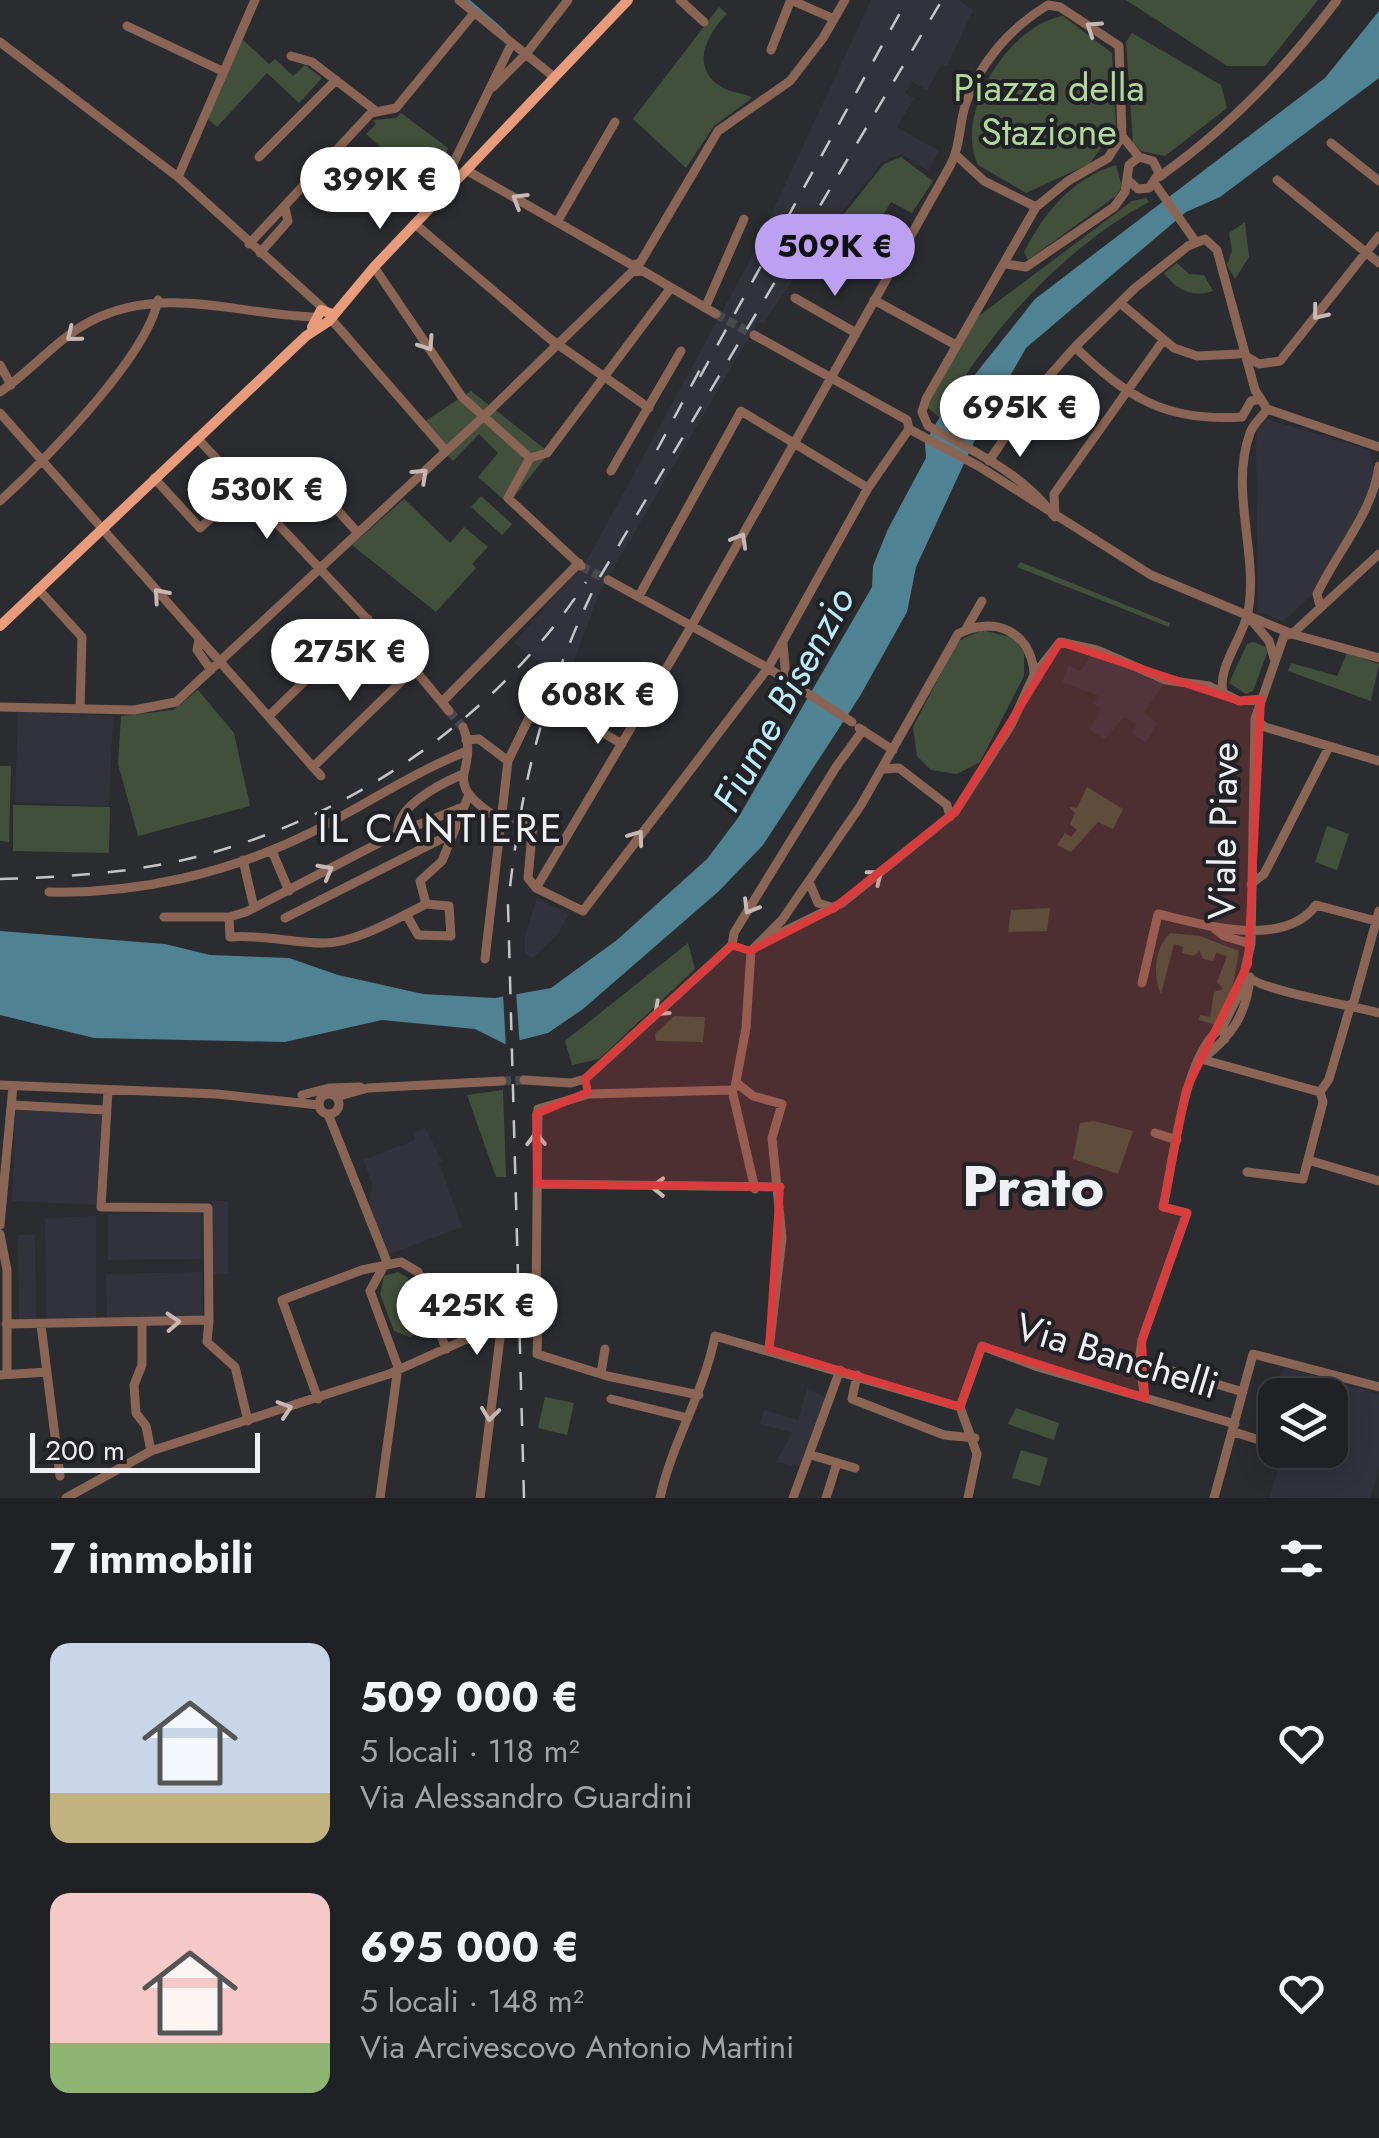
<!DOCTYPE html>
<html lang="it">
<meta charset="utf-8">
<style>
body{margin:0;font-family:Jost,sans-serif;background:#28292c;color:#f1f3f6;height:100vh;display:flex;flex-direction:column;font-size:38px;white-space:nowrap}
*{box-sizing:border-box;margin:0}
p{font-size:32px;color:#a2a3a6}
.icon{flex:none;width:55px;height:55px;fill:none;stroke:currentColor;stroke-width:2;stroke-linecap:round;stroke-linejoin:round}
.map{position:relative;height:1498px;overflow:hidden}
.panel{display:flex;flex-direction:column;background:#202124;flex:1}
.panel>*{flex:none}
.fabs{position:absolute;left:1258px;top:1378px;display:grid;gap:20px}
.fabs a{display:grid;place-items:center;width:90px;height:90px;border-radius:20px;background:#202124;box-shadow:0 5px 25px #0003,0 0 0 2px #3d3e41;font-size:50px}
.scale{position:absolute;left:30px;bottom:25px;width:230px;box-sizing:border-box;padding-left:10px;border:5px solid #eff0f3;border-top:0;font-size:28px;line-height:35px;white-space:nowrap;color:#eff0f3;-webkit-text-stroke:8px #222226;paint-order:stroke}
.price{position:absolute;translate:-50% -85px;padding:0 22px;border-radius:35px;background:#fff;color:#222;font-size:32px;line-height:65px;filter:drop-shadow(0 2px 5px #0008)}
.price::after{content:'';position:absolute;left:50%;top:60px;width:30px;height:22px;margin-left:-15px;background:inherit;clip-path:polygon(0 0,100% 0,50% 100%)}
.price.active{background:#bca0f2;color:#111}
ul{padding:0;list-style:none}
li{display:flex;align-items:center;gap:30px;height:250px;padding:0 50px}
li span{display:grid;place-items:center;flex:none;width:280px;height:200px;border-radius:20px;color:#555}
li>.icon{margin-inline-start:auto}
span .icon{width:120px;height:120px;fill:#fffc;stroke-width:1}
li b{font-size:42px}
h2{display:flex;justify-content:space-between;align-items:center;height:120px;padding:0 50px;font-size:42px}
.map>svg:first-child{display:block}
</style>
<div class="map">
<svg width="1379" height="1498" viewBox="0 0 1379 1498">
<rect width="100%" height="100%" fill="#2b2c30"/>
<path fill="#31323c" d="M871,0H959L973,10L947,66L942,64L927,90L912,82L905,93L914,98L897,127L939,151L928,171L901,154L883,161L819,240L763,324L758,322L600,591L566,682L514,643L587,560L749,262Z
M1267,419L1369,450L1375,472L1373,492L1312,595L1283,621L1258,612L1256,449L1257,430Z
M1093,654L1164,684L1144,713L1157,723L1146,743L1132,734L1136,724L1124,717L1105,739L1089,730L1101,708L1094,704L1099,696L1062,682L1069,665L1080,671Z
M18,712L113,716L109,806L15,802Z
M537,898L568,914L559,933L533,958L525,954V935Z
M16,1110L101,1114L97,1205L12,1201Z
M425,1127L442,1161L439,1163L462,1227L387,1255L369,1205L372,1183L363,1160L415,1140L413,1133Z
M212,1201H228V1274H212Z
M201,1213V1259L108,1260V1214Z
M96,1216V1318L46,1319L45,1218Z
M18,1235H35L36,1321H19Z
M202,1272L203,1316L107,1318L106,1274Z
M1284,1367L1379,1394V1468L1370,1498H1269L1284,1452L1280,1450H1330V1395H1275V1449L1259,1438L1257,1418L1267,1420L1274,1392L1265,1389L1262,1381L1276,1384Z
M807,1388L826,1398L800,1467L776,1462L792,1433L760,1424L764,1410L798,1420Z"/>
<path fill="#42503b" d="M1126,0H1318L1265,66H1227Z
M719,7L727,14C706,35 689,68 723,88C733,93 745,93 752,98L714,126L686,168L633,119Z
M1063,16L1112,53L1116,129L1089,164L1026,193L978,165C953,113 1010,24 1063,16Z
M1132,33L1221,85L1227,108L1165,156L1141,151L1133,143L1126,42Z
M241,38L269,64L275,59L293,76L305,65L322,78L299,103L267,73L217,127L206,117Z
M401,113L448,148L440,183L431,192L366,134L376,124L373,120L396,118Z
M901,157L933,181L912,213L891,202L866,242L851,235L844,245L840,242L813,265L807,260L884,164Z
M1116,165L1122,187L1116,196L1028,260L1024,252C1045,212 1071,179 1116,165Z
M1146,198L1149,202C1063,248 986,333 940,418L927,407L976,318L1132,201Z
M1245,222L1249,257L1235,279L1227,265L1232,251L1229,233Z
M1177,263L1189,274L1204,275L1213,291C1193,298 1176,290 1164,273Z
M471,391L545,449L546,457L513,498L512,507L478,477L498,453L479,434L453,461L418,426Z
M481,496L512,524L502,535L471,507Z
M404,499L450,543L464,527L488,547L472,564L476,568L436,612L352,545Z
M1020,562L1170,623L1169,627L1017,567Z
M982,630L1014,638L1024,653V676L980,762L957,774L931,770L917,756L913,727L958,641Z
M1253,642L1266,647L1267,653L1253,691L1246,694L1229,683L1247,644Z
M1347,653L1379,664L1371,701L1288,671L1291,663L1337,676Z
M198,690L234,733L250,806L138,836L118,764L121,716L173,710Z
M0,766H11L9,842L0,841Z
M1087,787L1123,809L1113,829L1098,822L1071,852L1057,845L1065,833L1071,837L1077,830L1070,824L1075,813L1069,807L1077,808Z
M13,805L110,807L109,853L13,851Z
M1327,826L1349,834L1337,870L1315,862Z
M1050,908L1047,931L1008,932L1011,910Z
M1170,933L1200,936L1239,951L1231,996L1216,1025L1199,1020L1200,1015L1210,1017L1214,992L1223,989L1217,982L1227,956L1216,953L1213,961L1203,959L1200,951L1193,956L1182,953L1183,947L1174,944L1161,994C1152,975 1155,947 1170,933Z
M688,943L695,969L599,1059L572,1065L565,1041Z
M674,1016L705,1017L703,1042L656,1041L655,1034Z
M503,1090L506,1177H496L467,1095Z
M1094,1121L1133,1131L1118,1174L1073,1159L1080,1123Z
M398,1272L408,1278L425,1321L421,1332L410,1337L394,1331L380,1294L384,1276Z
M545,1397L574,1403L567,1435L538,1428Z
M1016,1408L1059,1423L1054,1440L1008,1424Z
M1021,1450L1048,1458L1040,1486L1012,1478Z"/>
<path fill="#4f8393" d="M1379,11V78L1220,197L1186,212L1026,348L981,427L916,567L907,612L860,696L763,845L719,891L583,1009L548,1033L505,1044L475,1029L382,1020L285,1042L94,1038L0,1015V931L165,944L210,955L289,958L338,975L423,994L495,998L551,988L617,940L707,859L738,818L872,587L873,566L888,529L926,458L925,443L960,381L973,377L1035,299L1325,78Z"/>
<path fill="#2b2c30" d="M516,991L520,1048L506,1049L503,993Z"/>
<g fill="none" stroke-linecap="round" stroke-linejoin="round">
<path stroke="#4f8393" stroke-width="2.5" d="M468,0L505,32"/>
<path stroke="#48494d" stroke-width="9" stroke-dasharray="9 4.5" stroke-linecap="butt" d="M716,314L754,335
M581,566L608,580
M449,711L463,727
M507,818L527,821
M502,1081L524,1080
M511,1319L532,1309
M511,1327L532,1317"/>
<path stroke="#8a6555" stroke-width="9" d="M459,0L554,77
M680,0L704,22
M791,0L834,19
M127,26L222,71
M0,42L178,177L324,309
M771,50L790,2
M291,56L312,62L376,111
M493,87L526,54L568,0
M1122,136L1139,157L1153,161L1159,173L1149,188L1138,189L1128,180
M1331,143L1379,181
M956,155L984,181L1036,207
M259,157L336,80
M466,170L632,265L640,263
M178,177L255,0
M1159,177C1227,129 1287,67 1337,0
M1277,180L1379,263
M1155,184L1196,242
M448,189L454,162L511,45
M557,222L615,122
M415,224L550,339L649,408
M249,244L371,113L396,108L474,13
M260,253L288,221L285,208
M640,263L718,131L790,81L823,38L845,0
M1006,264L1026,267L1114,207L1125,192L1129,165L1139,157
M374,267L462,397L530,458L508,498L581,566
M632,272L643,271L716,314
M795,298L856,333
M874,300L954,344
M1120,303L1174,348L1197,356L1239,354
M705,308L744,219
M331,319L446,451
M754,335L907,420
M1075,347C1128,398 1166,422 1242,417L1251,401L1261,399
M1246,356L1259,364L1280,361L1379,236
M0,365L11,385
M0,392C31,371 58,338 91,321C165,283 241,316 318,317
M1267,409L1379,447
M0,413L321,776
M928,426C970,449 1025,475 1053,515
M909,429L980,467L1151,575L1292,634L1379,658
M197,438L414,669L449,711
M530,458L547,453L670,289
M989,461L1036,391L1075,347L1135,288L1188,246L1205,239L1217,250L1255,390L1267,409
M611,471L681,351
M154,478L200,528L243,489
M320,491L358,533
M0,501C44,461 147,357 158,300
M1055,517L1054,494L1162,342
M608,580L768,668L852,722
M38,589L82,637L80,708
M639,596L741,411L868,488
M1320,606L1317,594C1337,552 1373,512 1379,466
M1249,617L1269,641L1274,658
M966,629L982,601
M199,639L197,650L211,670
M783,644L786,678
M1223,693C1217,667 1243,638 1248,612C1259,554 1229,491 1250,433C1254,422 1262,418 1267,409
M443,701L579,563
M0,707L134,710L176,702L484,416L632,272
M568,712L622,744
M269,716L368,619
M1255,719L1265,727L1379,761
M463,727C482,775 434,777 499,819
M859,728L893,750
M466,740L479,739L508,761
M313,767L414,669
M884,769L899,768L947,805L950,817
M527,821L533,823L528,878L536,888
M398,833C395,807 440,784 461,775
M272,851L289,891
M243,860L254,908
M809,882L818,903L834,908
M1251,884L1264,874L1329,747
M536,888L692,625L950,166C960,148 959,126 965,106C978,64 1011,27 1048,5L1060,7L1119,46L1122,136L1108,158L1068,181L1036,207L926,399L922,412L928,426
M536,888L583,911L768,668L868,488L909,429L907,420
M49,892C139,894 229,873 310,833C362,807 412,773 467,751
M406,914L418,935L451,936L449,906L426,904
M164,917H229L246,912L398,833L463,807
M229,917L230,937C262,934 292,943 324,943C356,943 398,918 426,904L420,881L442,861L468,797
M285,918L453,833
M1214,928L1224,936L1251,944
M762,942L842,903L955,812L1011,725L1034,675L1060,642L1097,650L1166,680L1209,686L1239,701L1261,699
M751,951L782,920L861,805L958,634C993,615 1031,631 1034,673
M485,959L508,761L541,693
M1250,977C1258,990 1355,1006 1379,1013
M1142,983L1158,914C1204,925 1284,949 1316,905L1379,922
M1353,1005L1379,911
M1225,1039L1223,1026L1239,994L1251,944L1255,719L1284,636L1292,634L1379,554
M1201,1059L1320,1092
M1202,1059C1231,1037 1247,1014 1250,977
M524,1080L571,1083L585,1079L732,945L734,933L836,767L863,730
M738,1084L753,1096L782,1104L772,1138L782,1238L769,1349
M0,1085L217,1094L319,1105
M735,1087L746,1028L751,951
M732,1090L755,1189
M319 1104a10 10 0 1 1 20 0a10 10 0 1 1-20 0Z
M302,1095L329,1088L360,1087
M336,1097L368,1088L502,1081
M12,1105L106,1110
M328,1114L387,1262
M1155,1133L1177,1140
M1308,1160L1379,1181
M1247,1172L1303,1179L1323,1102L1320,1092L1329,1079L1351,1004
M537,1184L780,1187
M0,1225L13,1086
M0,1234L7,1270V1374
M385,1264L370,1291L398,1367
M532,1309L536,1307L538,1109L589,1094L732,1090
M532,1317L538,1321L537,1354L607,1376L699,1395
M209,1320L207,1342L235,1367L248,1421
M6,1324L209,1320L208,1208L101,1207L108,1091
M142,1324V1365L134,1385L136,1413L146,1426L151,1451
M41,1325L60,1476
M1139,1361L1243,1392
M601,1373L605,1349
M0,1375L47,1372
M857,1375L852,1399L944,1435L975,1438
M1145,1398L1139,1361L1142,1340L1187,1213L1163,1207C1174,1160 1183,1053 1223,1026
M318,1399L282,1300L362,1270L401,1262L418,1272L446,1349
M611,1399L688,1418
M960,1407L982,1346L1038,1367L1235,1424
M960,1407L977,1454L968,1498
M1234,1432L1275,1445
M1294,1450L1326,1458
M811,1455L855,1468
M66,1498L151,1451L389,1374L511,1319
M380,1498L398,1367
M480,1498L501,1330
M660,1498C672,1442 704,1393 715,1336L960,1407
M793,1498L840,1370
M826,1498L837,1463
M1214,1498L1253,1354L1379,1387"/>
<path stroke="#e89c7b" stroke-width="10" d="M312,327L321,310L332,314
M0,626L306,336L329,321L374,267L628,0"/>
<path stroke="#c4c5c8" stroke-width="2.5" stroke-dasharray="18 18" stroke-linecap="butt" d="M700,377L907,0
M657,450L704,362
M0,879C66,877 132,873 196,857C353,817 497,717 586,582
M524,1498L508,905C521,782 543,694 597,582L942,0"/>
</g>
<defs><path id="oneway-chevron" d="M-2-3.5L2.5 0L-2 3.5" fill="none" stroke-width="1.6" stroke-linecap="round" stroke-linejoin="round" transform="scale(2.5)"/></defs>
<g stroke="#c7b8b4">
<use href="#oneway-chevron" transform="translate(1093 28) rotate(-146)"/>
<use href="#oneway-chevron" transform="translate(519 200) rotate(-149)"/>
<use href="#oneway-chevron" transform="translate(1319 313) rotate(128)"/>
<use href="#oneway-chevron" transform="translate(73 335) rotate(141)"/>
<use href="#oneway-chevron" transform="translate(427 344) rotate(56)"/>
<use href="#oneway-chevron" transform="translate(421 475) rotate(-43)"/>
<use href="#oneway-chevron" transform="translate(740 540) rotate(-60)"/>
<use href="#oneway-chevron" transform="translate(160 595) rotate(-131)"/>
<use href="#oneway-chevron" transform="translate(637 837) rotate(-54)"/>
<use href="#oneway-chevron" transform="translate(326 871) rotate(-29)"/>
<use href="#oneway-chevron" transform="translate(876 876) rotate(-38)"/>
<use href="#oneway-chevron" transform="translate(750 907) rotate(121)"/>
<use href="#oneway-chevron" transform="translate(660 1010) rotate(137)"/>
<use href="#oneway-chevron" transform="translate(536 1139) rotate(-91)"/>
<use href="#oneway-chevron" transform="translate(658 1187) rotate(-179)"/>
<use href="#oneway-chevron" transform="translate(173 1322) rotate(-3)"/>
<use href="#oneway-chevron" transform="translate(285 1409) rotate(-18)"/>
<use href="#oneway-chevron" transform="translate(490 1414) rotate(97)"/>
</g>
<path fill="#d83c3c" fill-opacity="0.2" stroke="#d83c3c" stroke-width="8" stroke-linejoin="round" d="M1060,642L1239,701L1261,699L1248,964L1186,1090L1163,1207L1187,1213L1142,1340L1145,1398L982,1346L960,1407L769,1349L780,1187L537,1184L536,1114L588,1092L585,1079L732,945L750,951L834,908L955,812Z"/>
<g text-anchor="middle" stroke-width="8" stroke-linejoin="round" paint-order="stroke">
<g font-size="38" fill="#b0d89c" stroke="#222226">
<text x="1049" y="101">Piazza della<tspan x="1049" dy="44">Stazione</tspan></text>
</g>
<g font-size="38" fill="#eff0f3" stroke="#222226">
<text transform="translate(1223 831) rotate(-89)" y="13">Viale Piave</text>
<text transform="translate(1117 1356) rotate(17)" y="13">Via Banchelli</text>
</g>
<g font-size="40" font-style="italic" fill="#bbedfc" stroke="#222226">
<text transform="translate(783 699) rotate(-61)" y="14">Fiume Bisenzio</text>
</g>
<g font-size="40" letter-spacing="2.5" fill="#eff0f3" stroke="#222226">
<text x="441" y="842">IL CANTIERE</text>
</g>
<g font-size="58" font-weight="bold" fill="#eff0f3" stroke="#222226">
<text x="1033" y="1206">Prato</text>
</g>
</g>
</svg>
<div class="fabs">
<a><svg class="icon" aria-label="layers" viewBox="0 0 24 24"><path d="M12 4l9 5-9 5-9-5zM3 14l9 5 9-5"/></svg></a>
</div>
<div class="scale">200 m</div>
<b class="price" style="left:380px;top:232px">399K €</b>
<b class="price active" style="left:835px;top:299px">509K €</b>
<b class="price" style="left:1020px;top:460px">695K €</b>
<b class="price" style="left:267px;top:542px">530K €</b>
<b class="price" style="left:350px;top:704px">275K €</b>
<b class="price" style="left:598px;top:747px">608K €</b>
<b class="price" style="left:477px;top:1358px">425K €</b>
</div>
<section class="panel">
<h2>7 immobili<svg class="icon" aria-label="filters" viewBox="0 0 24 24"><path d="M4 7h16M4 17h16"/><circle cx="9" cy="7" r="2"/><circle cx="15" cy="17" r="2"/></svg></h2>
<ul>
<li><span style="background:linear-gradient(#c9d6e8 75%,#c2b280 0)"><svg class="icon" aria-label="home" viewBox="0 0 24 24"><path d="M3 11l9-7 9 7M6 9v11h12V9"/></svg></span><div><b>509 000 €</b><p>5 locali · 118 m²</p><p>Via Alessandro Guardini</p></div><svg class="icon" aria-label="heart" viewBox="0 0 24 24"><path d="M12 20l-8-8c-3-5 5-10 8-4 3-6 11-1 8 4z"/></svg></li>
<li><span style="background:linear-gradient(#f6c9c9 75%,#8fb573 0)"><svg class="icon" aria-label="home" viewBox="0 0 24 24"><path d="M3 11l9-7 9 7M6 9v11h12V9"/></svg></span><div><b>695 000 €</b><p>5 locali · 148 m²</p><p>Via Arcivescovo Antonio Martini</p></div><svg class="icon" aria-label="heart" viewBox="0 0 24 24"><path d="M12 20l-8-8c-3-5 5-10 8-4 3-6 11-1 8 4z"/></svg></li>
</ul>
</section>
